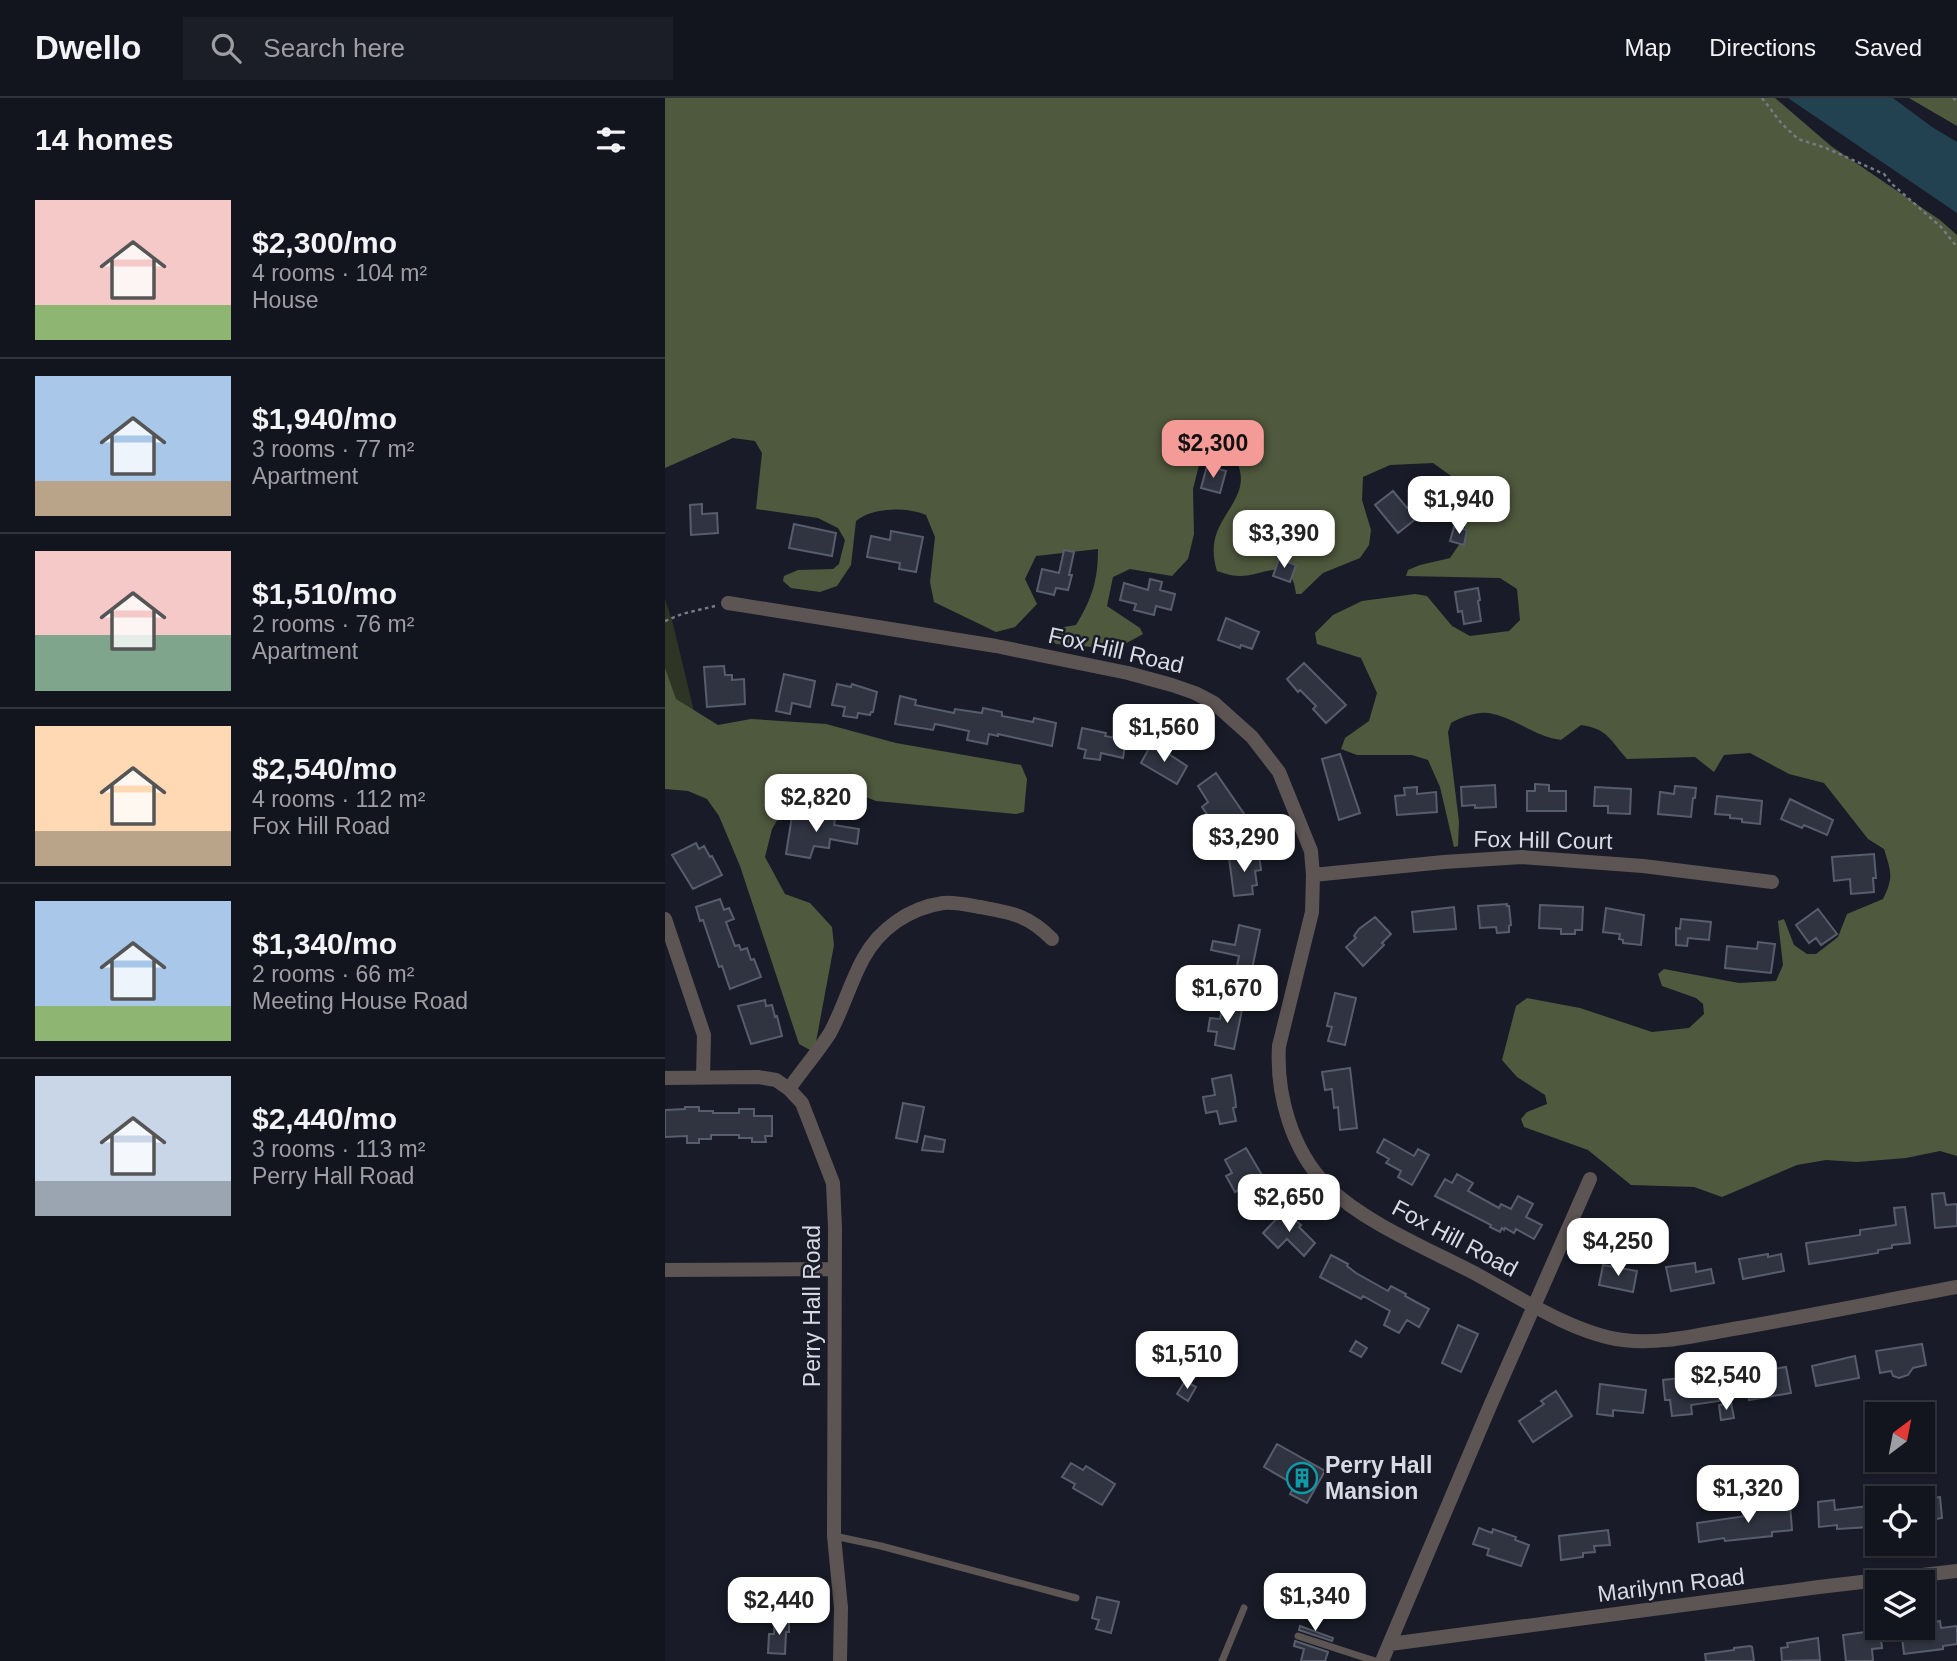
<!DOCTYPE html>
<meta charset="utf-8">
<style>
body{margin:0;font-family:Arial,sans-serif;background:#1c1e27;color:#f1f3f6;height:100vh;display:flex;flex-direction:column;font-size:26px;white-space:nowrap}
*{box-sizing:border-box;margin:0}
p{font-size:23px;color:#9d9fa4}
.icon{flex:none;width:38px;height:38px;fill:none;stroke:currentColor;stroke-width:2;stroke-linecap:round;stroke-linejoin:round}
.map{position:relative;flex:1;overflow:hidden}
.details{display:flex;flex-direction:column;background:#13151e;width:665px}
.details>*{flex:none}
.needle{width:46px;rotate:32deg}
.tools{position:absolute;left:1200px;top:1304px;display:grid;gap:14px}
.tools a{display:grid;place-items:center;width:70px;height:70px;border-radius:0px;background:#13151e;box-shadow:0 2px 5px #0004,0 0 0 2px #32343c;font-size:35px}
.price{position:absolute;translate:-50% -60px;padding:0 16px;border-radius:14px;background:#fff;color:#222;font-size:23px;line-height:46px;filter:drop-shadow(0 2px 4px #0008)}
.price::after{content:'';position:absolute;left:50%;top:42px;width:21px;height:16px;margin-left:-10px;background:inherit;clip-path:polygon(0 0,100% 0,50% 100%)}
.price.active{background:#f59b97;color:#111}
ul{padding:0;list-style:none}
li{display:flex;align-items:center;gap:21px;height:175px;padding:0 35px}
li+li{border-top:2px solid #32343c}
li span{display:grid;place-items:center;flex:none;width:196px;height:140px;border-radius:0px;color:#555}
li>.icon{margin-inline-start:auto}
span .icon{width:84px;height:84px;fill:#fffc;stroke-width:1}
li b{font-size:30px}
h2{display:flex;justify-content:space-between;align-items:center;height:84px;padding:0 35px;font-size:30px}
header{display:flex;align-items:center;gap:42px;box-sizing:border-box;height:98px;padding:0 35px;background:#13151e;border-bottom:2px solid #32343c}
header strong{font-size:33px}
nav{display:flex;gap:38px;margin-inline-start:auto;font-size:24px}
.search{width:490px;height:63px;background:#1c1e27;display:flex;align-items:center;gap:18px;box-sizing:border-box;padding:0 24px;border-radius:0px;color:#9d9fa4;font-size:26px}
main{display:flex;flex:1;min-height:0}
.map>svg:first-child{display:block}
</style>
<header>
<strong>Dwello</strong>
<div class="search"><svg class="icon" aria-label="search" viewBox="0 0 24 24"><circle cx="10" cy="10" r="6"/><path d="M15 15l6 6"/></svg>Search here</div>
<nav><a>Map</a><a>Directions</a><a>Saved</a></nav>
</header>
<main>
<section class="details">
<h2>14 homes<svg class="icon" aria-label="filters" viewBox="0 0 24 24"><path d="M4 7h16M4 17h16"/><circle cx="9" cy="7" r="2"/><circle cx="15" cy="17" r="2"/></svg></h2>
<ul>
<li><span style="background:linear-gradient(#f6c9c9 75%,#8fb573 0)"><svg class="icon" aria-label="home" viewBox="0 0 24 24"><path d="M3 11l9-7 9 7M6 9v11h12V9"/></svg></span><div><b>$2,300/mo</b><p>4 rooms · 104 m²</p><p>House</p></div></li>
<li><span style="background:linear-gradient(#a9c7e8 75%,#b9a48a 0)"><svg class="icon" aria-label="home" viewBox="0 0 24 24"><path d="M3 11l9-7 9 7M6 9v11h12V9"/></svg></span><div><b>$1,940/mo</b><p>3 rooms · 77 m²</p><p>Apartment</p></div></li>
<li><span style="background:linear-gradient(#f6c9c9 60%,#7fa58c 0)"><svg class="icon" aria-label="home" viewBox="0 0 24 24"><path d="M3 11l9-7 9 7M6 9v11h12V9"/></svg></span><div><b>$1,510/mo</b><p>2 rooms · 76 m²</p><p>Apartment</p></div></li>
<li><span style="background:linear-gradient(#ffd9b3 75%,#b9a48a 0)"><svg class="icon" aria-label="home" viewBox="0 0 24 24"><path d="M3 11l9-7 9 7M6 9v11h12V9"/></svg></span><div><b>$2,540/mo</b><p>4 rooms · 112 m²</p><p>Fox Hill Road</p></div></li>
<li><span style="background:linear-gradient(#a9c7e8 75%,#8fb573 0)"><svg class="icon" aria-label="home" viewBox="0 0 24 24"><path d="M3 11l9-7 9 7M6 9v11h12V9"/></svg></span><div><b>$1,340/mo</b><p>2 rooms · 66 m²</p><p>Meeting House Road</p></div></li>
<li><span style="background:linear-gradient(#c9d6e8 75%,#9aa5b1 0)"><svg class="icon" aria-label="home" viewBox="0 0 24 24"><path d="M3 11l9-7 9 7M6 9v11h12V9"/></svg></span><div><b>$2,440/mo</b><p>3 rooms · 113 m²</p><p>Perry Hall Road</p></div></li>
</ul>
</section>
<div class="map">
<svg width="1292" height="1563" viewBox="0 0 1292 1563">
<rect width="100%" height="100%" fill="#191c28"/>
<path fill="#2f3524" d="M0,501L8,526L44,676L0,677Z"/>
<path fill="#4f593d" d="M0,0H1110L1166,48L1275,122L1292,137V1058L1275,1053L1241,1060L1192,1064L1161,1062L1132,1067L1057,1099L1029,1089L966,1087L923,1052L859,1029L856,1021L862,1014L882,1006L880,997L852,979L837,962L851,908L862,900L915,910L987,934L1024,930L1039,916L1038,906L1031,900L997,888L993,876L999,871L1074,885L1111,883L1118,867L1113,823L1119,821L1129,847L1142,856H1151L1173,839L1182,816L1218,801C1229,779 1226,774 1219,751L1203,741L1159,685L1124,676L1085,655L1059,657L1049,674L1030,659L962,661C945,642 943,631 916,627L896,642C870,639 852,621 828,616C815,612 797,619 786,625L783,634L794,724L793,748L789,749L775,689L763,662L747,657H692L676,651L680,640L704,623L712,595L696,560L652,546L650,535L668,517L697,503L750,496L762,498L787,528L805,538L844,533L855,522L852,491L835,480L741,478L743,472L755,467L785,460L800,438V409L789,380L768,365L725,367L698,379L697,402L706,432L704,447L695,460L658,475L636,496H631C626,454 600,479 574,478C567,478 558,475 552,473C548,460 547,447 552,434C561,411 584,393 573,367C559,363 546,360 534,367L528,391L529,436L523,461L507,478L465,471L448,479L442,508L475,530L478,536L458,547L427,549L391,546L384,539L393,530L411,527C427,501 433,482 433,451L371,458L360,481L372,506L350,529L331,534L269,504L265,484L270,439L261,417C242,409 208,409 191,423L186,467L172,488L155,494L126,490L118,483L119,478L133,472L168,471L174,466L180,442L173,430L153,420L91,411L97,355L90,343L68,340L0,370Z
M1244,0H1292V28Z
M0,570L11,601L53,627L86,621L161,626L231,645L356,667L362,681L359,714L351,716L211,703L172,688H164L148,699L124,702L107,731L100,759L120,796L145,805L167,829L169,847L151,944L145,952L134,946L75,768L54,718L42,701L23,693L0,691Z"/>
<path fill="#224151" d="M1123,0H1228L1267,29L1292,44V115Z"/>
<path fill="#303441" stroke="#585d6b" stroke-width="2" d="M542,368L561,373L555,395L536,390Z
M728,393L742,410L749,405L756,414L750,418L752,420L733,435L710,407Z
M37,406V416L52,415L53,435L26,437L25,407Z
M129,426L171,435L167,458L124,450Z
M789,429L802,432L799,447L785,443Z
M226,433L258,439L251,474L234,471L235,465L202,459L206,438L225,442Z
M399,452L409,454L404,477H407L403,492L391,490L389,497L372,493L377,471L394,475Z
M614,461L631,467L625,484L608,478Z
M485,481L497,484L495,492L510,496L506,512L491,508L489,517L469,512L471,506L455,502L459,485L483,492Z
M813,490L815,502L813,503L816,523L799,526L797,513L793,514L790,494Z
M561,520L594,534L587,551L576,547L575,550L553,542Z
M639,565L681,607L661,625L648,611L651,608L635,592L633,594L622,581Z
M59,568L60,577H67V582L79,581L80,606L42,609L39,569Z
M119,576L150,583L145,609L127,605L125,616L111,613Z
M172,586L186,589L187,586L212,594L208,614H206L205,617L193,615L192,620L178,618L180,609L167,607Z
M235,598L251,602L250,607L289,615L290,611L317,615L318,610L337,614V618L368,624L369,620L391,625L387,648L333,636V638L324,636L322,646L302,642L304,633L270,626L268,632L230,626Z
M417,630L441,635L440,638L461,642L458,660L436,655L435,662L419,660L421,652L413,650Z
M487,645L522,668L512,686L476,665Z
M675,656L695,715L674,722L657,661Z
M551,675L584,723L569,733L561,721L557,724L555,721L548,725L537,709L543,704L533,688Z
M870,686L884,687V693H901V713H862V693H870Z
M830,687L831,709L810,710V707L797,708L796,689Z
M1010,688L1031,690L1030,700H1028L1026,719L993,716L995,694L1009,696Z
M752,689V696L771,694L772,714L732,717L730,698L740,697L739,690Z
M930,689L966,691L965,716L943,715V708H929Z
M1052,698L1097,703L1095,726L1077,724V721L1065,720V717L1050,716Z
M1125,701L1168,722L1162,737L1139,727L1137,730L1116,721Z
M128,712L170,721L169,727L194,731L192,746L165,741L164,750L149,748L145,760L121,756Z
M31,745L34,751L39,748L45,759L47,758L57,777L28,791L7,757Z
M594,756L596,772L590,773L592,787L587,788L588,796L569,798L564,760Z
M1209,756L1211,780H1208L1209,794L1186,796L1185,781L1169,783L1167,759Z
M55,801L59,812L64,810L69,821L61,824L70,848L74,847L76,852L82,850L86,862L89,861L96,879L65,891L57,868L54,869L38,822L35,823L31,809Z
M842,806V808H844L846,827L844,828V834L832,835L831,829L815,830L813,808Z
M875,807L918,809L917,832H910V836H896V831L874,830Z
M789,809L791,831L749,834L747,814Z
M941,810L979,817L976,847L958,845V842L954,841L955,836L938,834Z
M1153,811L1172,836L1156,847L1151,840L1144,845L1131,827Z
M710,819L726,836L717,845L719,847L698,868L681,849L691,840L689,838L694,831Z
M1016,821L1046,824L1044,842L1023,840L1022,848L1011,847V830L1015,831Z
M574,827L595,832L586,876L571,873L574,858L546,852L548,843L570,847Z
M1093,844L1110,846L1106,875L1060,870L1062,848L1092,851Z
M670,895L691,900L680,947L663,943L667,929L662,928Z
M100,902L101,908L107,907L110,919L112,918L117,938L86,946L73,908Z
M558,904L578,907L569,951L550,947L552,934L543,933L545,920L555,921Z
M685,970L692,1030L675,1032L673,1009L669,1010L667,991L660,992L657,974Z
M566,977L570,999L571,1009L568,1010L571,1023L555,1026L552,1013L541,1015L538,999L550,997L547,981Z
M238,1005L259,1009L252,1044L231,1040Z
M20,1009H34V1013H48V1015H74V1011H89V1018H107V1038H100L101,1044H87V1040H74V1037H46V1041H34V1045H22V1038L0,1039V1012L20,1011Z
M260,1038L280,1042L278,1054L257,1052Z
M719,1041L749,1058L753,1051L764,1057L747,1087L733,1079L736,1073L721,1065L724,1061L712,1054Z
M581,1050L608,1096L591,1106L587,1100L582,1103L575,1091L570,1094L561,1078L567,1075L560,1062Z
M792,1076L808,1085L803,1093L834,1110L836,1106L846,1111L853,1098L868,1106L861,1119L877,1127L869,1141L851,1131L849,1135L840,1130L839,1132L837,1130L835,1134L825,1129L826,1127L770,1098L780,1081L787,1085Z
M1279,1095L1281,1107L1292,1106V1128L1270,1130L1267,1096Z
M1240,1109L1245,1145L1227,1147V1150L1213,1152V1155L1144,1166L1141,1145L1195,1137V1132L1231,1127L1229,1110Z
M619,1113L636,1127L634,1129L650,1145L639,1158L622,1141L613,1150L598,1135Z
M1103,1156V1159L1116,1156L1119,1173L1078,1181L1074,1161Z
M666,1157L683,1166L682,1168L691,1175L723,1193L726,1188L741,1196L740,1198L764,1211L754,1229L742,1222L734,1235L719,1227L725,1213L698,1198L696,1201L655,1179Z
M1030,1165L1031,1174L1046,1171L1049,1185L1006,1193L1001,1169Z
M938,1167L972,1173L968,1194L934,1187Z
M793,1227L813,1236L796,1274L777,1265Z
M691,1243L702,1250L696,1259L685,1253Z
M1257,1246L1261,1267L1248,1270L1243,1277L1234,1280L1228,1278L1226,1273L1215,1275L1211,1253Z
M1190,1258L1194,1280L1151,1288L1147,1268Z
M1121,1269L1126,1295L1084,1302L1081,1286L1097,1283L1096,1279L1108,1275V1271Z
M1016,1280L1017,1288L1052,1283L1054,1303L1026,1307L1027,1316L1007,1318L1005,1302H1000L998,1282Z
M520,1283L531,1289L523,1303L512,1296Z
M935,1286L981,1292L978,1315L948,1312V1318L932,1316Z
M891,1293L907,1318L868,1344L854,1323L879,1306L876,1303Z
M1066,1305L1069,1320L1056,1322L1054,1307Z
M612,1346L660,1373L642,1405L625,1396L630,1387L599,1369Z
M406,1365L418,1372L421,1368L450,1386L437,1407L408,1390L410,1386L397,1379Z
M1275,1399L1277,1420L1258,1423V1401Z
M1169,1402L1170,1412L1203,1408L1205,1429L1172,1431V1427L1154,1429L1153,1404Z
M1125,1406L1127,1432L1107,1434V1438L1060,1443L1059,1440L1034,1444L1032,1425L1088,1417L1087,1409Z
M814,1430L827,1435L828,1431L851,1439L850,1442L864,1447L856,1468L822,1457L824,1451L808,1446Z
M943,1432L945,1447L929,1448L930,1454L918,1455V1459L896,1462L894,1438Z
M432,1499L454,1504L446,1535L431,1531L434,1522L427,1520Z
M110,1520H124V1534H121L120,1556L103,1555L104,1536H109Z
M1275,1523L1276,1530L1292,1528V1546L1278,1548V1551L1239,1556L1236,1530H1258V1525Z
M635,1528L668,1540L667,1543L634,1532Z
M1215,1532L1217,1550L1207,1551L1208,1563H1181L1178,1537Z
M1153,1540L1155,1562L1117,1563L1116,1550L1123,1549L1122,1545Z
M630,1543L663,1554L660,1563H636L639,1551L629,1548Z
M1085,1548L1087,1549L1089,1563H1041L1040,1556L1069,1552V1550Z"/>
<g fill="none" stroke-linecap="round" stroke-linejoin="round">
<path stroke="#777a84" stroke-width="2.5" stroke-dasharray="3.5 3.5" stroke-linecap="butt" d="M1097,0L1117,26L1133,41L1161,50L1219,76L1227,86L1276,129L1292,149
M1288,0L1292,3
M0,523L17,516L50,508"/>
<path stroke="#5d5553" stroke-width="7" d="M169,1438L216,1448L411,1500
M633,1538L710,1563
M557,1563L579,1510"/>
<path stroke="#5d5553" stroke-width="14" d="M63,505L331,548L463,575L507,587L530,595L549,605L587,639L614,674L646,753L648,777L647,814L614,948C611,997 627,1053 663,1089C701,1126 766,1152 813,1177C855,1200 910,1236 958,1242C993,1247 1033,1237 1068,1231C1143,1218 1217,1203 1292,1189
M648,777L779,764L857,759L978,768L1107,784
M0,821L39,937L38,979
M0,980L93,979L111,982L124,991L137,1005L168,1085L170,1130L169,1438L176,1510L175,1563
M124,991C137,972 153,954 165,935C178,911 185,885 198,861C214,831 244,810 278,805C290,804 304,807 315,809C348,815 363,817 387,841
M0,1172L170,1171
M725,1546L1154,1489L1292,1473
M717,1563L825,1308L925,1081"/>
</g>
<defs>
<g id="building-ring" transform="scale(1.575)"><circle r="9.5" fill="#191c28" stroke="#0f9aa8" stroke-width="1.5"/><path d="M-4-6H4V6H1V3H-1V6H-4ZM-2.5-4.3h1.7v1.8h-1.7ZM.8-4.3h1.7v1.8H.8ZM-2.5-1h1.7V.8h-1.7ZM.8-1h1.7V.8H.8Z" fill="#0f9aa8"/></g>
</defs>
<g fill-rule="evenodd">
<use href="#building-ring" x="637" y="1380"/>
</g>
<g text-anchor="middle" stroke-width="5" stroke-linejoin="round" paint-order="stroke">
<g font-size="23" fill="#d8dbe3" stroke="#191c28">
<text transform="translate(451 552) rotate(13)" y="8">Fox Hill Road</text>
<text transform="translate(878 742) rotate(1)" y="8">Fox Hill Court</text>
<text transform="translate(790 1140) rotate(28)" y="8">Fox Hill Road</text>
<text transform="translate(147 1208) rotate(-90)" y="8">Perry Hall Road</text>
<text transform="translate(1006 1487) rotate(-7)" y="8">Marilynn Road</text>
</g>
<g font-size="23" font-weight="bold" fill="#d8dbe3" stroke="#191c28" text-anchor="start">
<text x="660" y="1375">Perry Hall<tspan x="660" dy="26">Mansion</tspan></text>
</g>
</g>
</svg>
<div class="tools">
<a><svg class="needle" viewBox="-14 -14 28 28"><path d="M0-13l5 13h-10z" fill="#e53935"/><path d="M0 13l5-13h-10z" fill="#9d9fa4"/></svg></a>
<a><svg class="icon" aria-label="locate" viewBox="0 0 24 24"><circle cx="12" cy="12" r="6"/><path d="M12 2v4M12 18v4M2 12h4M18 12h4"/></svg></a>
<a><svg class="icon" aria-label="layers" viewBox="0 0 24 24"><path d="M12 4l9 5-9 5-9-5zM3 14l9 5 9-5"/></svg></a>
</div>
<b class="price active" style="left:548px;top:382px">$2,300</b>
<b class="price" style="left:794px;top:438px">$1,940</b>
<b class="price" style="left:619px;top:472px">$3,390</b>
<b class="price" style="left:499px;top:666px">$1,560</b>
<b class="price" style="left:151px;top:736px">$2,820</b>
<b class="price" style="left:579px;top:776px">$3,290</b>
<b class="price" style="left:562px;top:927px">$1,670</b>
<b class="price" style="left:624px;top:1136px">$2,650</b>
<b class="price" style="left:953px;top:1180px">$4,250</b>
<b class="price" style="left:522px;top:1293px">$1,510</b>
<b class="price" style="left:1061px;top:1314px">$2,540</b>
<b class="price" style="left:1083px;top:1427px">$1,320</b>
<b class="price" style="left:650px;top:1535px">$1,340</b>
<b class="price" style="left:114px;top:1539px">$2,440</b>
</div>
</main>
